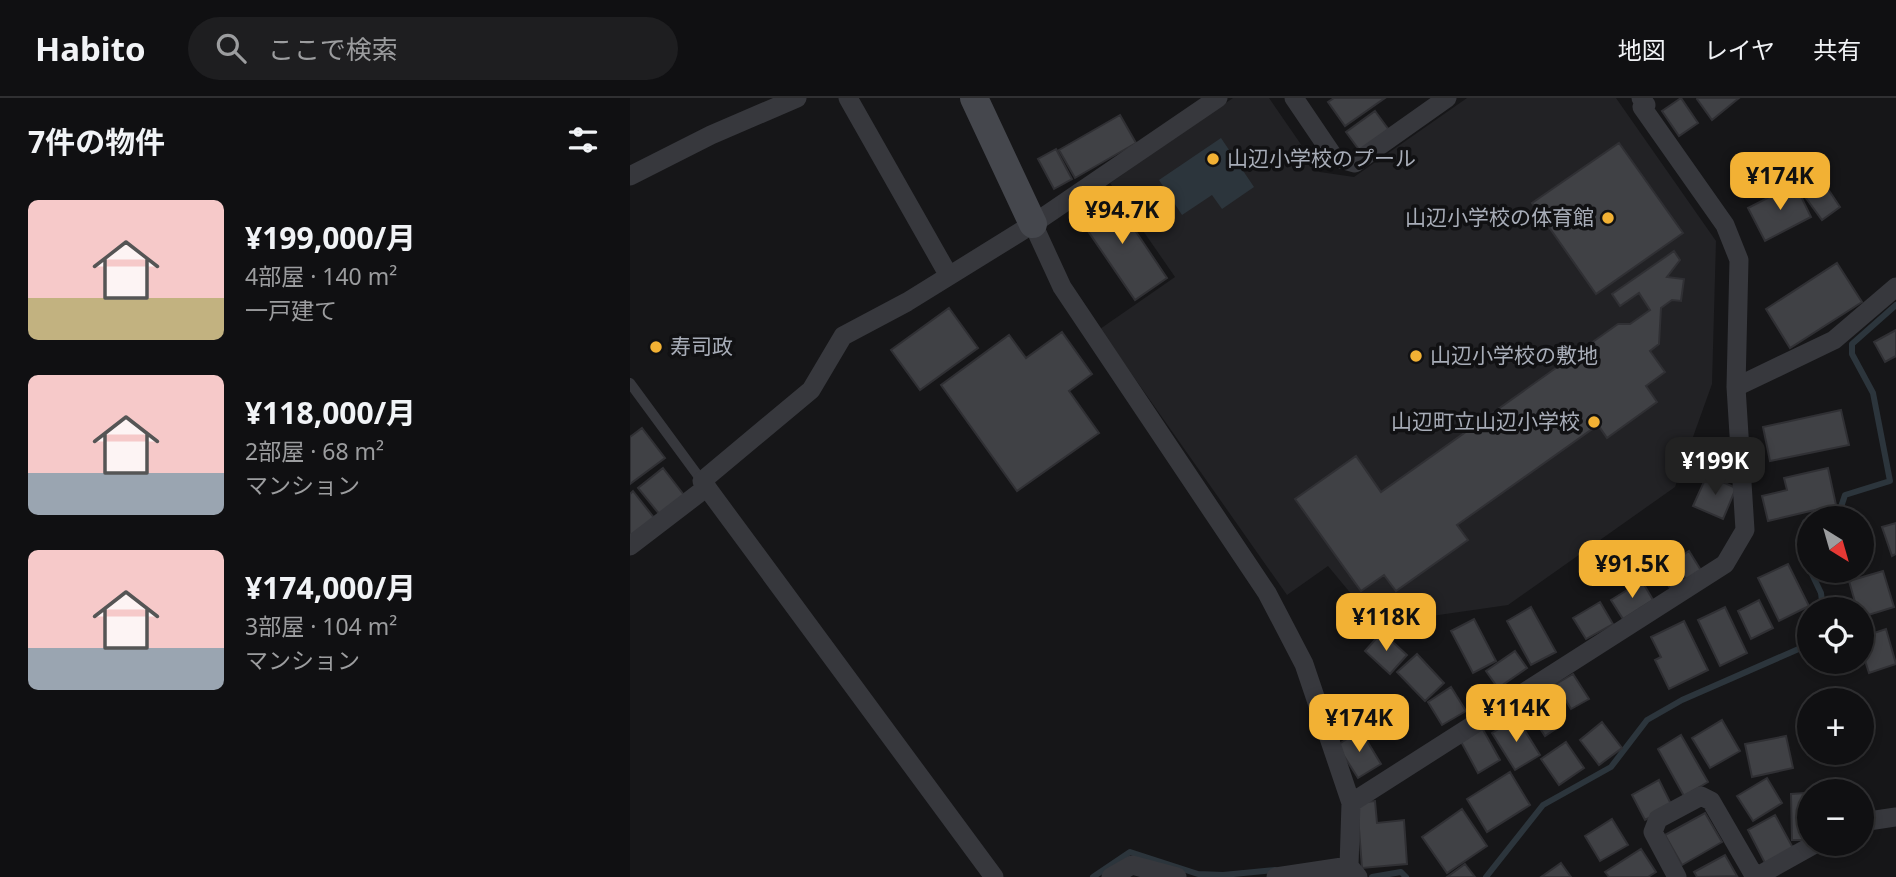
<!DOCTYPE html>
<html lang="ja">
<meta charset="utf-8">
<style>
body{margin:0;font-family:"Noto Sans","Noto Sans JP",sans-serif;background:#1e1e20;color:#f1f3f6;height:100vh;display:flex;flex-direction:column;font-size:26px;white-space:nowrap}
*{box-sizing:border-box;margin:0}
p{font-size:23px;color:#9c9d9f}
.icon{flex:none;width:38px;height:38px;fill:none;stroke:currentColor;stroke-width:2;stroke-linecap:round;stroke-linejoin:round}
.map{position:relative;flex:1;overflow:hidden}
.drawer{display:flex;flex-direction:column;background:#101012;width:630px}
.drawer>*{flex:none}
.needle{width:46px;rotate:143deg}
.tools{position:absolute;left:1167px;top:408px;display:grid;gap:14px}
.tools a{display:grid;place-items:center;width:77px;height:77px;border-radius:50%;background:#101012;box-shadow:0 4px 10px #0003,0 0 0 2px #303032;font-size:35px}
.price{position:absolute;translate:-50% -60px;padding:0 16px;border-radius:14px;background:#f2b134;color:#111;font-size:23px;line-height:46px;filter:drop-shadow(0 2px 4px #0008)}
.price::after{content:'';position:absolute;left:50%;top:42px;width:21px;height:16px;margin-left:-10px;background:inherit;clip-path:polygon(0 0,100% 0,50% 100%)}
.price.on{background:#222;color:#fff}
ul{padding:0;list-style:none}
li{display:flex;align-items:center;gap:21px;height:175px;padding:0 28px}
li span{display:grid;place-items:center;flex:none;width:196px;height:140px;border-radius:10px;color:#555}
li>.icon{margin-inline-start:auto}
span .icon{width:84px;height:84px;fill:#fffc;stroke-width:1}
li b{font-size:30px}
h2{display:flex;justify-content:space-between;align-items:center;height:84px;padding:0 28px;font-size:30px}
header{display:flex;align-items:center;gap:42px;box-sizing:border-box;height:98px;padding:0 35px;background:#101012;border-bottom:2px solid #303032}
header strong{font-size:33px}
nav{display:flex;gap:38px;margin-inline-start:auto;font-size:24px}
.search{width:490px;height:63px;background:#1e1e20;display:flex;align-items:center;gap:18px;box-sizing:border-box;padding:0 24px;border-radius:38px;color:#9c9d9f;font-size:26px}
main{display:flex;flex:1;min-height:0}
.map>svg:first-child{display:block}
</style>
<header>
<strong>Habito</strong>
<div class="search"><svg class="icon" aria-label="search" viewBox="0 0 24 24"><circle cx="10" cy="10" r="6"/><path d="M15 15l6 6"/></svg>ここで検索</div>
<nav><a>地図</a><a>レイヤ</a><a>共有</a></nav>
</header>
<main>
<section class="drawer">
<h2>7件の物件<svg class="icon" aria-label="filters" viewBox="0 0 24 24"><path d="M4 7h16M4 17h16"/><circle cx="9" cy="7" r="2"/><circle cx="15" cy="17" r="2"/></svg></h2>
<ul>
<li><span style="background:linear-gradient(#f6c9c9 70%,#c2b280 0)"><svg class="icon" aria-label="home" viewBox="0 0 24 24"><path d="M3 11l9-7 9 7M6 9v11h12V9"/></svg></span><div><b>¥199,000/月</b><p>4部屋 · 140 m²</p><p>一戸建て</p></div></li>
<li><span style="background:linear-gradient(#f6c9c9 70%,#9aa5b1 0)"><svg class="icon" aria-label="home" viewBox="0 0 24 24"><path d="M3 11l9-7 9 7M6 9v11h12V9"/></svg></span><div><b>¥118,000/月</b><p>2部屋 · 68 m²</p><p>マンション</p></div></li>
<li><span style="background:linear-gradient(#f6c9c9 70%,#9aa5b1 0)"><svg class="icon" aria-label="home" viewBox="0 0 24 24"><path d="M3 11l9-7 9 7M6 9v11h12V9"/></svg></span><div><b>¥174,000/月</b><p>3部屋 · 104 m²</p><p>マンション</p></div></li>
</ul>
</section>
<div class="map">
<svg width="1266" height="779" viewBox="0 0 1266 779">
<rect width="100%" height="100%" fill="#161618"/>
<path fill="#222225" d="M603,0H639L690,74L724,79L837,0H986L1086,143L1082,286L1045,389L878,507L746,526L698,468L657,497L470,231L545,179L480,85Z"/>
<path fill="#2c353c" d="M591,40L624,89L592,111L582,97L552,117L529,82Z"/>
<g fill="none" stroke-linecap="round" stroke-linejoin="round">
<path stroke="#2c353c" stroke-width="6" d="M1189,420L1211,409L1215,397L1260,383L1243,295L1222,256V246L1266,207
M1180,423L1175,424L1168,443L1180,471
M1180,472L1191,495L1193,511
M463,779L500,754L568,776L593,777L645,772
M742,779L771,774L776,779
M856,779L913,707L981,669L1017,622L1052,602L1180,546"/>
</g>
<path fill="#404145" stroke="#303034" stroke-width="2" d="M704,0H755L715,28L698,4Z
M1051,0L1068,25L1049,38L1032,13Z
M1109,0L1082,22L1067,1L1068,0Z
M745,13L759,32L730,53L716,34Z
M490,17L506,45L445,80L429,52Z
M989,45L1053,135L966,196L902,105Z
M426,51L442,81L424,91L408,61Z
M1192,82L1210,109L1192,122L1173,96Z
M1165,86L1181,119L1135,143L1118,110Z
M480,95L537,180L505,202L447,117Z
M1044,153L1050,162L1037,179L1054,181L1051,203L1042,202L1031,210L1029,246L1020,253L1035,274L1016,288L1027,304L977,340L968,327L827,427L838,442L766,493L754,477L731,493L665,401L726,358L751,394L988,226H1000L1020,212L1009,195L990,208L982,196Z
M1207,165L1232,204L1160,250L1136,211Z
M319,210L348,250L290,292L261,252Z
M1266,232V258L1255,264L1244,244Z
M432,234L462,276L439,293L469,335L387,393L311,287L379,237L396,260Z
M1211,312L1219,347L1140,363L1133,329Z
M12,330L35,360L0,386V339Z
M33,370L54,397L30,417L8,390Z
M1198,370L1206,407L1138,423L1132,398L1157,392L1154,380Z
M1077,377L1106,390L1093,421L1063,408Z
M3,393L25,421L0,440V396Z
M1266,425V456L1262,458L1252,429Z
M1059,453L1072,474L1057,483L1044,463Z
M1158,466L1179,508L1149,523L1128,480Z
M1043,468L1053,485L1041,492L1031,475Z
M1253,473L1264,509L1232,519V511H1227L1219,483Z
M1012,483L1023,502L993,521L981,502Z
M1129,502L1143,530L1121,541L1108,513Z
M970,504L983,526L956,541L943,520Z
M901,509L926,554L901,567L877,523Z
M1095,509L1117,555L1090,568L1068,522Z
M844,521L866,563L843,575L821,533Z
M1054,523L1078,572L1039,591L1025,562L1031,559L1021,539Z
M1256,531L1266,566L1239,575L1232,553V539Z
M752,534L777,557L760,576L735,553Z
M885,553L897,570L868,590L856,573Z
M787,556L814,585L795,603L767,574Z
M943,576L959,601L941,611L926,586Z
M821,589L836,613L812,627L798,604Z
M716,607L728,630L711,639L698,616Z
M917,608L930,628L915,638L902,618Z
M887,620L910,657L885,672L862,635Z
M1092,622L1110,653L1080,670L1062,640Z
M972,624L992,650L969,667L950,642Z
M851,628L870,662L848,675L829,640Z
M731,633L751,666L728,680L707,647Z
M1051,637L1078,684L1054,698L1028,651Z
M1156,638L1163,670L1122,679L1115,646Z
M936,644L954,670L929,687L911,661Z
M880,674L900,707L857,734L837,701Z
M1137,680L1152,705L1123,723L1107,698Z
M1029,682L1042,708L1015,722L1002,697Z
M1175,695L1177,742H1162L1161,696Z
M745,703L747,725L774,722L777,766L732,770L727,705Z
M832,711L857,748L817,775L792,739Z
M1075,715L1092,744L1052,767L1035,737Z
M1145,717L1163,750L1135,765L1118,732Z
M982,721L998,747L970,763L955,738Z
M1011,751L1026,774L1018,779H979L975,774Z
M1095,757L1107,778L1067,779L1064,774Z
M931,765L941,779H911Z
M835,766L845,779H817Z"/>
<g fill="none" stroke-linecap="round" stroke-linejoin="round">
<path stroke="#37383d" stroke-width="10" d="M0,285L72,383"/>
<path stroke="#37383d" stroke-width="19" d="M218,0L319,178
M664,0L704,59L725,65L817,0
M0,78L81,37L167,0
M403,126L432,189L637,495L674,566L721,705L719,768L728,779
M1106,289L1204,242L1266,189
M0,448L77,389
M721,705L1095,466L1115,432L1106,289L1109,162L1095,127L1012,9L1016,7L1011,0
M1232,724L1266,719
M364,779L72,383L181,292L213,238L277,204L403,126L588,0
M481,779L502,767L547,779
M646,779L719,768
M1047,779L1023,734L1028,721L1071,698L1081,703L1125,779
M1126,779L1185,746"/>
<path stroke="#45474d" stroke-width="28" d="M344,0L403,126"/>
</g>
<g fill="#f2b134" stroke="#111113" stroke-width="2.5">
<circle cx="583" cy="61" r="7"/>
<circle cx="978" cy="120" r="7"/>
<circle cx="26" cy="249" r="7"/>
<circle cx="786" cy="258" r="7"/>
<circle cx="964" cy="324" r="7"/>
</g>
<g text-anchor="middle" stroke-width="7" stroke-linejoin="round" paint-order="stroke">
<g font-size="21" fill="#a8adb8" stroke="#111113" text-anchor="start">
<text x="597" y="68">山辺小学校のプール</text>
<text x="964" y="127" text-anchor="end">山辺小学校の体育館</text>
<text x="40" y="256">寿司政</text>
<text x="800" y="265">山辺小学校の敷地</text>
<text x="950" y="331" text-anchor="end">山辺町立山辺小学校</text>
</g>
</g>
</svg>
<div class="tools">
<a><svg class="needle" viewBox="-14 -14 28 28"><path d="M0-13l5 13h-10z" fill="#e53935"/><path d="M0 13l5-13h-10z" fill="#9c9d9f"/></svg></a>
<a><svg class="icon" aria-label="locate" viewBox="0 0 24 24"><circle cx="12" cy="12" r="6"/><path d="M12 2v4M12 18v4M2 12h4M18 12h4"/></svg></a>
<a>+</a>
<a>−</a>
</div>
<b class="price" style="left:1150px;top:114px">¥174K</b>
<b class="price" style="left:492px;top:148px">¥94.7K</b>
<b class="price on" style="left:1085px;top:399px">¥199K</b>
<b class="price" style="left:1002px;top:502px">¥91.5K</b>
<b class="price" style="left:756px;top:555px">¥118K</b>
<b class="price" style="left:886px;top:646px">¥114K</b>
<b class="price" style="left:729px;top:656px">¥174K</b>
</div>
</main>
